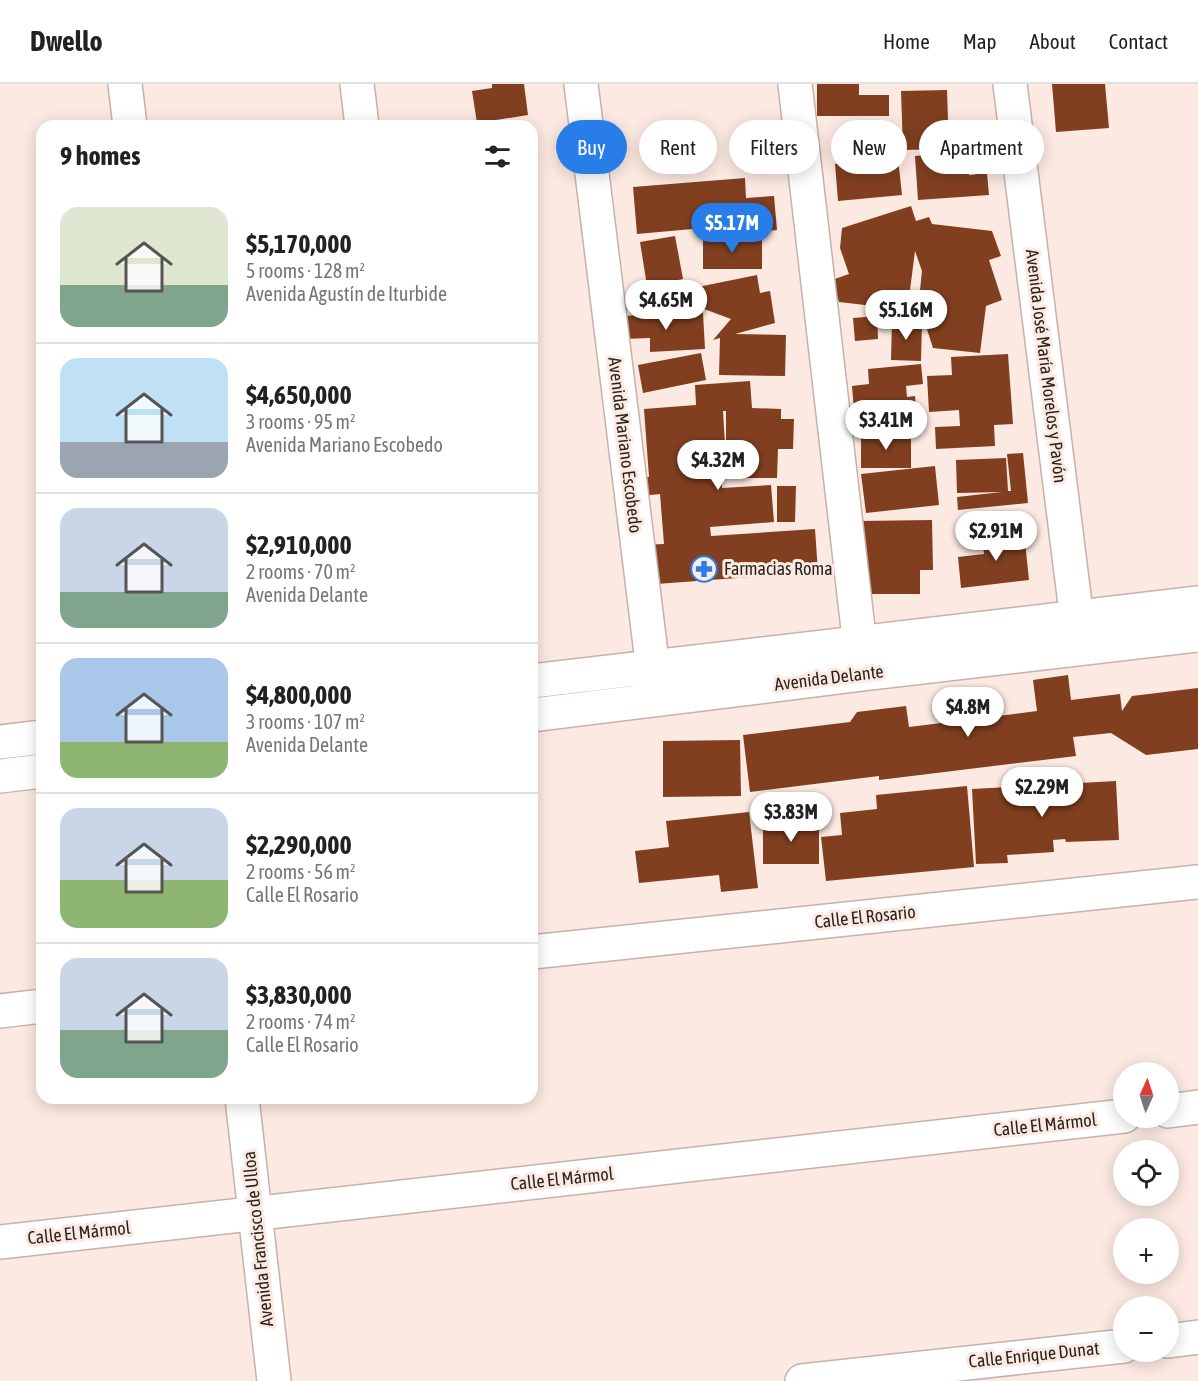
<!DOCTYPE html>
<meta charset="utf-8">
<style>
body{margin:0;font-family:"Asap Condensed",sans-serif;background:#f2f2f2;color:#222;height:100vh;display:flex;flex-direction:column;font-size:22px;white-space:nowrap}
*{box-sizing:border-box;margin:0}
p{font-size:20px;color:#767676}
.icon{flex:none;width:33px;height:33px;fill:none;stroke:currentColor;stroke-width:2;stroke-linecap:round;stroke-linejoin:round}
.map{position:relative;flex:1;overflow:hidden}
.details{position:absolute;left:36px;top:36px;width:502px;height:984px;display:flex;flex-direction:column;background:#fff;border-radius:18px;box-shadow:0 3px 15px #0003}
.details>*{flex:none}
.top-card{position:absolute;left:556px;top:36px;width:550px;height:54px;display:flex;gap:12px}
.needle{width:39px;rotate:3deg}
.buttons{position:absolute;left:1113px;top:978px;display:grid;gap:12px}
.buttons a{display:grid;place-items:center;width:66px;height:66px;border-radius:50%;background:#fff;box-shadow:0 3px 15px #0003;font-size:30px}
.price{position:absolute;translate:-50% -51px;padding:0 14px;border-radius:21px;background:#fff;color:#222;font-size:20px;line-height:39px;filter:drop-shadow(0 2px 3px #0008)}
.price::after{content:'';position:absolute;left:50%;top:36px;width:18px;height:14px;margin-left:-9px;background:inherit;clip-path:polygon(0 0,100% 0,50% 100%)}
.price.current{background:#297de8;color:#fff}
ul{padding:0;list-style:none}
li{display:flex;align-items:center;gap:18px;height:150px;padding:0 24px}
li+li{border-top:2px solid #e0e0e0}
li span{display:grid;place-items:center;flex:none;width:168px;height:120px;border-radius:18px;color:#555}
li>.icon{margin-inline-start:auto}
span .icon{width:72px;height:72px;fill:#fffc;stroke-width:1}
li b{font-size:26px}
h2{display:flex;justify-content:space-between;align-items:center;height:72px;padding:0 24px;font-size:26px}
.pill{padding:0 21px;border-radius:27px;background:#fff;box-shadow:0 3px 15px #0003;font-size:21px;line-height:54px}
.pill.current{background:#297de8;color:#fff}
header{display:flex;align-items:center;gap:36px;box-sizing:border-box;height:84px;padding:0 30px;background:#fff;border-bottom:2px solid #e0e0e0}
header strong{font-size:28px}
nav{display:flex;gap:33px;margin-inline-start:auto;font-size:21px}
.map>svg:first-child{display:block}
</style>
<header>
<strong>Dwello</strong>
<nav><a>Home</a><a>Map</a><a>About</a><a>Contact</a></nav>
</header>
<div class="map">
<svg width="1198" height="1297" viewBox="0 0 1198 1297">
<rect width="100%" height="100%" fill="#fce9e1"/>
<path fill="#813f20" d="M492,0H524L528,31L477,39L472,7L492,4Z
M817,0H859V11H889V32H817Z
M1052,0H1105L1109,44L1056,48Z
M947,6L949,65L903,66L901,7Z
M967,68L969,91L987,89L989,111L918,116L915,72Z
M898,74L902,111L838,117L835,80Z
M745,94L746,114L774,112L777,146L749,149L748,140L637,150L633,103Z
M911,122L916,137L929,133L932,140L992,147L1001,172L989,176L1002,216L986,222L980,269L933,264L924,236L925,228L945,221L924,219L920,206L922,187L915,167L909,214L882,223L839,218L832,196L849,190L840,164L842,144Z
M675,152L683,195L647,202L640,158Z
M703,155H762V185H703Z
M757,191L760,209L770,207L775,239L735,250L786,251L785,292L719,291L720,254L713,256L731,235L704,225L678,207Z
M703,229L705,265L650,268V254L621,255L620,232Z
M877,232L878,255L855,257L853,234Z
M892,237L922,238L921,277L891,276Z
M701,269L706,296L643,309L638,281Z
M1008,270L1013,340L994,341L995,362L936,365L935,343L960,342L959,326L929,328L927,292L952,291L951,273Z
M921,280L923,300L906,302L907,313L915,312L917,334L855,339L852,302L869,300L868,285Z
M750,297L752,324L781,325V335H794L793,365H778L777,394H736L737,369L726,368V327H723L725,360H719L722,404L771,401L774,438L710,443L711,452L815,445L818,488L643,501L640,461L664,460L660,410L640,412L638,393H649L644,325L696,321L695,301Z
M911,349V384H861V350Z
M1023,369L1028,419L958,426L957,413L1002,408L957,409L956,376L1006,374L1008,407H1011L1007,370Z
M935,382L939,421L866,429L861,390Z
M777,402H796L795,438H777Z
M932,436L933,486H920V510H861V437Z
M1024,448L1029,496L961,504L958,473L984,470L982,452Z
M1068,591L1071,616L1120,610L1122,627L1132,612L1198,604V665L1146,671L1111,649L1073,653L1076,672L879,696V692L750,708L743,651L850,638L857,628L906,622L909,643L1037,627L1033,596Z
M740,656L741,712L663,713V657Z
M1116,697L1119,756L1066,758L1065,755L1053,756L1054,768L1007,771L1008,779L976,780L972,705Z
M967,702L974,783L826,797L821,753L842,751L840,729L877,725L876,711Z
M749,728L758,804L721,808L719,791L639,799L635,767L669,763L666,737Z
M763,736H778V739L819,738V780H763Z"/>
<g fill="none" stroke-linecap="round" stroke-linejoin="round">
<g stroke="#c4b2ab" stroke-width="36">
<path id="minor" d="M125,0L130,42
M357,0L362,42
M581,0L656,610
M795,0L863,588
M1010,0L1080,560
M532,868L1198,798
M0,927L42,922
M242,1014L274,1297
M1168,1027L1198,1023
M0,1158L1124,1032
M1168,1257L1198,1253
M802,1297L1124,1262"/>
</g>
<g stroke="#c4b2ab" stroke-width="36">
<path id="major" d="M532,597L1198,519
M532,631L863,590L1198,551
M0,658L42,653
M0,692L42,687"/>
</g>
<use href="#minor" stroke="#fff" stroke-width="33"/>
<use href="#major" stroke="#fff" stroke-width="33"/>
</g>
<defs>
<g id="pharmacy-ring" transform="scale(1.35)"><circle r="9.5" fill="#fce9e1" stroke="#297de8" stroke-width="1.5"/><path d="M-2-6h4v4h4v4h-4v4h-4v-4h-4v-4h4Z" fill="#297de8"/></g>
</defs>
<g fill-rule="evenodd">
<use href="#pharmacy-ring" x="704" y="485"/>
</g>
<g text-anchor="middle" stroke-width="6" stroke-linejoin="round" paint-order="stroke">
<g font-size="18" fill="#2b2522" stroke="#fce9e1">
<text transform="translate(1046 282) rotate(83)" y="6">Avenida José María Morelos y Pavón</text>
<text transform="translate(625 361) rotate(83)" y="6">Avenida Mariano Escobedo</text>
<text transform="translate(829 594) rotate(-7)" y="6">Avenida Delante</text>
<text transform="translate(865 833) rotate(-6)" y="6">Calle El Rosario</text>
<text transform="translate(1045 1041) rotate(-6)" y="6">Calle El Mármol</text>
<text transform="translate(562 1095) rotate(-6)" y="6">Calle El Mármol</text>
<text transform="translate(79 1149) rotate(-6)" y="6">Calle El Mármol</text>
<text transform="translate(258 1155) rotate(-96)" y="6">Avenida Francisco de Ulloa</text>
<text transform="translate(1034 1271) rotate(-6)" y="6">Calle Enrique Dunat</text>
</g>
<g font-size="18" fill="#2b2522" stroke="#fce9e1" text-anchor="start">
<text x="724" y="491">Farmacias Roma</text>
</g>
</g>
</svg>
<div class="buttons">
<a><svg class="needle" viewBox="-14 -14 28 28"><path d="M0-13l5 13h-10z" fill="#e53935"/><path d="M0 13l5-13h-10z" fill="#767676"/></svg></a>
<a><svg class="icon" aria-label="locate" viewBox="0 0 24 24"><circle cx="12" cy="12" r="6"/><path d="M12 2v4M12 18v4M2 12h4M18 12h4"/></svg></a>
<a>+</a>
<a>−</a>
</div>
<b class="price current" style="left:732px;top:170px">$5.17M</b>
<b class="price" style="left:666px;top:247px">$4.65M</b>
<b class="price" style="left:906px;top:257px">$5.16M</b>
<b class="price" style="left:886px;top:367px">$3.41M</b>
<b class="price" style="left:718px;top:407px">$4.32M</b>
<b class="price" style="left:996px;top:478px">$2.91M</b>
<b class="price" style="left:968px;top:654px">$4.8M</b>
<b class="price" style="left:1042px;top:734px">$2.29M</b>
<b class="price" style="left:791px;top:759px">$3.83M</b>
<div class="top-card">
<a class="pill current">Buy</a>
<a class="pill">Rent</a>
<a class="pill">Filters</a>
<a class="pill">New</a>
<a class="pill">Apartment</a>
</div>
<section class="details">
<h2>9 homes<svg class="icon" aria-label="filters" viewBox="0 0 24 24"><path d="M4 7h16M4 17h16"/><circle cx="9" cy="7" r="2"/><circle cx="15" cy="17" r="2"/></svg></h2>
<ul>
<li><span style="background:linear-gradient(#dfe7d0 65%,#7fa58c 0)"><svg class="icon" aria-label="home" viewBox="0 0 24 24"><path d="M3 11l9-7 9 7M6 9v11h12V9"/></svg></span><div><b>$5,170,000</b><p>5 rooms · 128 m²</p><p>Avenida Agustín de Iturbide</p></div></li>
<li><span style="background:linear-gradient(#bfe0f5 70%,#9aa5b1 0)"><svg class="icon" aria-label="home" viewBox="0 0 24 24"><path d="M3 11l9-7 9 7M6 9v11h12V9"/></svg></span><div><b>$4,650,000</b><p>3 rooms · 95 m²</p><p>Avenida Mariano Escobedo</p></div></li>
<li><span style="background:linear-gradient(#c9d6e8 70%,#7fa58c 0)"><svg class="icon" aria-label="home" viewBox="0 0 24 24"><path d="M3 11l9-7 9 7M6 9v11h12V9"/></svg></span><div><b>$2,910,000</b><p>2 rooms · 70 m²</p><p>Avenida Delante</p></div></li>
<li><span style="background:linear-gradient(#a9c7e8 70%,#8fb573 0)"><svg class="icon" aria-label="home" viewBox="0 0 24 24"><path d="M3 11l9-7 9 7M6 9v11h12V9"/></svg></span><div><b>$4,800,000</b><p>3 rooms · 107 m²</p><p>Avenida Delante</p></div></li>
<li><span style="background:linear-gradient(#c9d6e8 60%,#8fb573 0)"><svg class="icon" aria-label="home" viewBox="0 0 24 24"><path d="M3 11l9-7 9 7M6 9v11h12V9"/></svg></span><div><b>$2,290,000</b><p>2 rooms · 56 m²</p><p>Calle El Rosario</p></div></li>
<li><span style="background:linear-gradient(#c9d6e8 60%,#7fa58c 0)"><svg class="icon" aria-label="home" viewBox="0 0 24 24"><path d="M3 11l9-7 9 7M6 9v11h12V9"/></svg></span><div><b>$3,830,000</b><p>2 rooms · 74 m²</p><p>Calle El Rosario</p></div></li>
</ul>
</section>
</div>
